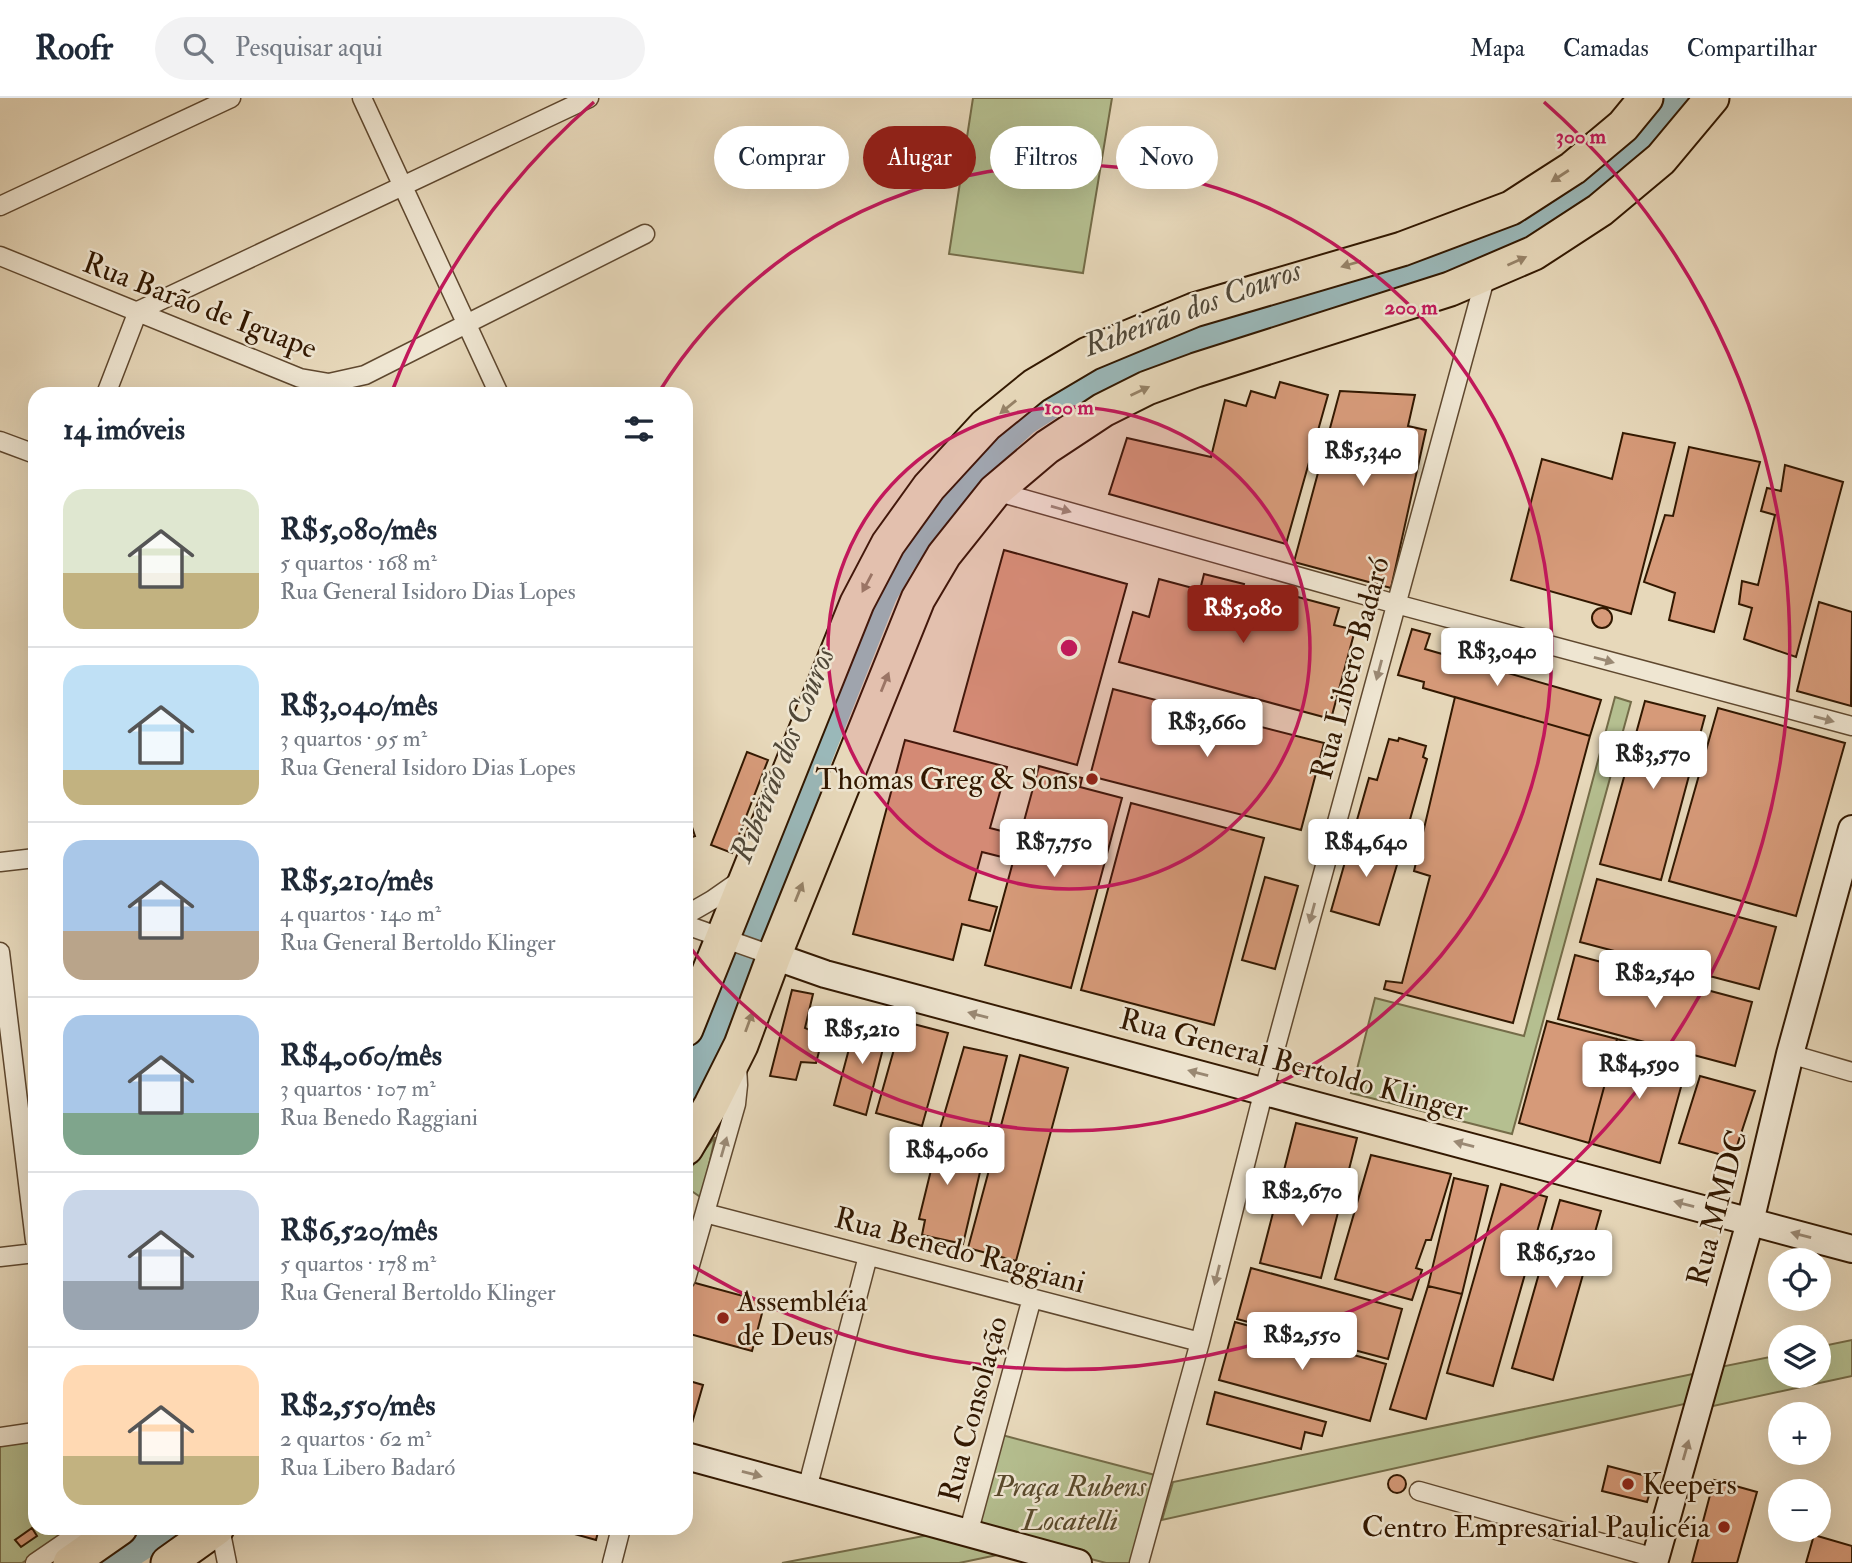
<!DOCTYPE html>
<html lang="pt">
<meta charset="utf-8">
<style>
body{margin:0;font-family:"IM FELL Double Pica",serif;background:#f2f2f3;color:#1f2937;height:100vh;display:flex;flex-direction:column;font-size:26px;white-space:nowrap}
*{box-sizing:border-box;margin:0}
p{font-size:23px;color:#747a83}
.icon{flex:none;width:38px;height:38px;fill:none;stroke:currentColor;stroke-width:2;stroke-linecap:round;stroke-linejoin:round}
.map{position:relative;flex:1;overflow:hidden}
.side{position:absolute;left:28px;top:289px;width:665px;height:1148px;display:flex;flex-direction:column;background:#fff;border-radius:21px;box-shadow:0 7px 28px #0002}
.side>*{flex:none}
.hud{position:absolute;left:714px;top:28px;width:665px;height:63px;display:flex;gap:14px}
.fabs{position:absolute;left:1768px;top:1150px;display:grid;gap:14px}
.fabs a{display:grid;place-items:center;width:63px;height:63px;border-radius:50%;background:#fff;box-shadow:0 7px 28px #0002;font-size:35px}
.price{position:absolute;translate:-50% -60px;padding:0 16px;border-radius:7px;background:#fff;color:#222;font-size:23px;line-height:46px;filter:drop-shadow(0 2px 4px #0008)}
.price::after{content:'';position:absolute;left:50%;top:42px;width:21px;height:16px;margin-left:-10px;background:inherit;clip-path:polygon(0 0,100% 0,50% 100%)}
.price.on{background:#8f2418;color:#fff}
ul{padding:0;list-style:none}
li{display:flex;align-items:center;gap:21px;height:175px;padding:0 35px}
li+li{border-top:2px solid #e0e1e3}
li span{display:grid;place-items:center;flex:none;width:196px;height:140px;border-radius:21px;color:#555}
li>.icon{margin-inline-start:auto}
span .icon{width:84px;height:84px;fill:#fffc;stroke-width:1}
li b{font-size:30px}
h2{display:flex;justify-content:space-between;align-items:center;height:84px;padding:0 35px;font-size:30px}
.tag{padding:0 24px;border-radius:32px;background:#fff;box-shadow:0 7px 28px #0002;font-size:24px;line-height:63px}
.tag.on{background:#8f2418;color:#fff}
header{display:flex;align-items:center;gap:42px;box-sizing:border-box;height:98px;padding:0 35px;background:#fff;border-bottom:2px solid #e0e1e3}
header strong{font-size:33px}
nav{display:flex;gap:38px;margin-inline-start:auto;font-size:24px}
.search{width:490px;height:63px;background:#f2f2f3;display:flex;align-items:center;gap:18px;box-sizing:border-box;padding:0 24px;border-radius:38px;color:#747a83;font-size:26px}
.map>svg:first-child{display:block}
</style>
<header>
<strong>Roofr</strong>
<div class="search"><svg class="icon" aria-label="search" viewBox="0 0 24 24"><circle cx="10" cy="10" r="6"/><path d="M15 15l6 6"/></svg>Pesquisar aqui</div>
<nav><a>Mapa</a><a>Camadas</a><a>Compartilhar</a></nav>
</header>
<div class="map">
<svg width="1852" height="1465" viewBox="0 0 1852 1465">
<rect width="100%" height="100%" fill="#e7d8ba"/>
<filter id="stains"><feTurbulence type="fractalNoise" baseFrequency=".00286" numOctaves="4"/><feColorMatrix values="0 0 0 0 .2 0 0 0 0 .09 0 0 0 0 .02 0 0 0 .5 -.17"/></filter>
<radialGradient id="worn" r=".72"><stop offset=".6" stop-color="#630" stop-opacity="0"/><stop offset="1" stop-color="#630" stop-opacity=".3"/></radialGradient>
<path fill="#b5bf90" stroke="#746c48" stroke-width="2" d="M973,0H1112L1083,175L949,156Z
M1615,599L1631,604L1512,1036L1351,995L1375,900L1524,938Z
M715,1039L702,1100L690,1092L686,1096V1076Z
M1852,1242V1278L1704,1310L1715,1270L1780,1257V1278H1818V1249Z
M1707,1273L1698,1303L1162,1422L1173,1384Z
M1002,1337L1155,1377L1131,1465H1106L977,1431Z
M35,1338V1430H75L22,1465H0V1343Z
M934,1436L1002,1456L959,1465H782Z"/>
<g fill="none" stroke-linecap="round" stroke-linejoin="round">
<path stroke="#9ab8b9" stroke-width="30" d="M686,994L723,908L819,655L882,497L900,465L921,435L983,361L1025,322L1077,289L1131,263L1192,240L1467,152L1494,141L1539,119L1614,66L1674,0
M114,1465L168,1430"/>
</g>
<path fill="#d69a79" stroke="#321801" stroke-width="2" d="M1280,284L1328,297L1286,446L1109,396L1127,340L1211,359L1225,302L1246,308L1251,293L1275,300Z
M1340,293L1415,297L1408,328L1426,332L1391,490L1294,464Z
M1623,335L1675,345L1631,516L1511,482L1542,361L1612,381Z
M1689,349L1760,364L1714,534L1669,522L1675,495L1644,484L1665,417L1673,418Z
M1785,367L1843,384L1796,559L1744,541L1752,510L1739,506L1742,483L1758,487L1775,417L1761,413L1767,390L1781,393Z
M1004,452L1127,486L1077,667L954,633Z
M1204,476L1244,486L1239,504L1289,517L1294,498L1339,510L1334,527L1355,532L1331,621L1119,564L1133,514L1149,519L1159,481L1200,492Z
M1819,504L1852,514L1851,608L1797,593Z
M1592 520a10 10 0 1 1 20 0a10 10 0 1 1-20 0Z
M1412,531L1430,536L1425,551L1601,602L1590,638L1423,590L1424,584L1398,577Z
M1113,591L1324,645L1301,732L1090,678Z
M1455,599L1590,638L1513,925L1384,891L1386,883L1402,885L1430,778L1414,773Z
M1645,603L1705,618L1661,782L1600,766Z
M1718,610L1845,645L1796,818L1669,783Z
M1399,640L1426,648L1423,659L1427,661L1402,750L1353,736L1369,680L1377,682L1389,641L1398,643Z
M905,642L1007,669L990,730L1017,737L1010,761L982,754L969,802L997,809L990,833L962,826L953,862L853,836Z
M747,654L768,662L732,755L711,747Z
M1039,668L1082,680L1080,689L1122,700L1071,890L985,867Z
M1131,705L1264,740L1214,927L1081,892Z
M686,711L695,738L686,741Z
M1353,736L1402,750L1379,827L1331,813Z
M1265,779L1298,788L1275,871L1242,862Z
M1597,781L1776,829L1759,891L1580,844Z
M1575,857L1752,904L1735,968L1558,921Z
M792,892L813,896L805,930L823,938L816,965L801,964L796,982L770,978Z
M857,921L889,927L866,1017L834,1007Z
M902,923L948,935L922,1028L876,1015Z
M1547,923L1617,941L1589,1045L1519,1025Z
M1617,941L1689,960L1660,1065L1589,1045Z
M964,949L1007,958L983,1052L937,1041Z
M1020,957L1068,970L1016,1163L968,1150Z
M1700,978L1755,993L1733,1060L1679,1045Z
M1296,1025L1357,1040L1343,1095L1282,1080Z
M922,1038L985,1053L963,1146L922,1137L925,1122L919,1121L932,1068L903,1061L906,1047L919,1050Z
M1371,1057L1451,1076L1431,1142H1426L1416,1170L1422,1172L1412,1202L1335,1181Z
M1282,1080L1343,1095L1321,1180L1260,1165Z
M1454,1080L1488,1088L1462,1196L1428,1188Z
M1501,1086L1547,1099L1493,1288L1447,1275Z
M1560,1102L1601,1113L1553,1282L1512,1270Z
M1251,1170L1402,1211L1388,1261L1237,1221Z
M688,1183L765,1204L752,1253L686,1235V1189Z
M1428,1188L1462,1196L1426,1321L1390,1311Z
M1235,1224L1386,1266L1370,1323L1219,1282Z
M686,1282L703,1287L688,1339L686,1338Z
M1215,1294L1326,1324L1322,1338L1305,1334L1301,1351L1207,1326Z
M1608,1368L1654,1380L1647,1404L1602,1393Z
M1388 1386a9 9 0 1 1 18 0a9 9 0 1 1-18 0Z
M1714,1382L1757,1394L1737,1465H1692Z
M32,1430L37,1438L21,1449L15,1442Z
M553,1430H599L596,1442Z
M1814,1437L1852,1448V1465H1806Z"/>
<g fill="none" stroke-linecap="round" stroke-linejoin="round">
<g stroke="#5f482f" stroke-width="21">
<path id="street" d="M362,0L499,296
M0,108L231,0
M0,158L300,280L329,285L365,277L645,136
M106,296L138,213L589,0
M0,343L35,356
M995,393L1396,506L1852,628
M0,764L35,760
M686,817L712,802L742,781
M686,827L774,858
M0,854L35,1143
M1790,956L1852,974
M705,1115L1200,1244
M0,1159L35,1155
M686,1181L736,1006L738,987L737,968
M0,1339L35,1334
M807,1391L868,1158
M1419,1393L1655,1460
M220,1430L227,1465
M968,1436L1032,1200
M35,1465L86,1430
M612,1465L621,1430
M1139,1465L1200,1244L1264,992L1486,177"/>
</g>
<g stroke="#321801" stroke-width="30">
<path id="secondary" d="M774,858L825,876L1852,1151
M686,1358L1078,1465
M1654,1465L1750,1124L1790,956L1852,731"/>
</g>
<g stroke="#321801" stroke-width="37">
<path id="highway" d="M686,931L857,505L888,446L929,389L986,327L1034,288L1088,256L1194,212L1402,151L1511,110L1573,70L1623,28L1646,0
M686,1050L711,1007L741,947L774,858L918,501L944,457L995,393L1047,349L1103,312L1147,290L1196,272L1450,191L1534,155L1600,112L1661,61L1712,0
M70,1465L120,1430
M168,1465L217,1430"/>
</g>
<use href="#street" stroke="#efe6d2" stroke-width="18"/>
<use href="#secondary" stroke="#efe6d2" stroke-width="26"/>
<use href="#highway" stroke="#e7d8ba" stroke-width="33"/>
</g>
<defs><path id="oneway-solid" d="M-6-.8H1V-3.2L6.5 0L1 3.2V.8H-6Z" transform="scale(1.75)"/></defs>
<g fill="#968267">
<use href="#oneway-solid" transform="translate(1560 78) rotate(147)"/>
<use href="#oneway-solid" transform="translate(1517 163) rotate(-24)"/>
<use href="#oneway-solid" transform="translate(1351 166) rotate(164)"/>
<use href="#oneway-solid" transform="translate(1140 293) rotate(-25)"/>
<use href="#oneway-solid" transform="translate(1008 309) rotate(141)"/>
<use href="#oneway-solid" transform="translate(867 485) rotate(118)"/>
<use href="#oneway-solid" transform="translate(885 584) rotate(-68)"/>
<use href="#oneway-solid" transform="translate(799 794) rotate(-68)"/>
<use href="#oneway-solid" transform="translate(749 924) rotate(-70)"/>
</g>
<g fill="#9a8974">
<use href="#oneway-solid" transform="translate(1061 411) rotate(16)"/>
<use href="#oneway-solid" transform="translate(1604 562) rotate(15)"/>
<use href="#oneway-solid" transform="translate(1379 572) rotate(105)"/>
<use href="#oneway-solid" transform="translate(1824 621) rotate(15)"/>
<use href="#oneway-solid" transform="translate(1312 815) rotate(105)"/>
<use href="#oneway-solid" transform="translate(978 917) rotate(-165)"/>
<use href="#oneway-solid" transform="translate(1198 975) rotate(-165)"/>
<use href="#oneway-solid" transform="translate(1464 1046) rotate(-165)"/>
<use href="#oneway-solid" transform="translate(724 1049) rotate(-74)"/>
<use href="#oneway-solid" transform="translate(1684 1106) rotate(-165)"/>
<use href="#oneway-solid" transform="translate(1801 1137) rotate(-165)"/>
<use href="#oneway-solid" transform="translate(1217 1177) rotate(104)"/>
<use href="#oneway-solid" transform="translate(1686 1352) rotate(-74)"/>
<use href="#oneway-solid" transform="translate(752 1376) rotate(15)"/>
</g>
<circle cx="1069" cy="550" r="241" fill="#c2185b" fill-opacity=".12"/>
<g fill="none" stroke="#c2185b" stroke-width="3.5">
<circle cx="1069" cy="550" r="241"/>
<path d="M659 294A483 483 0 1 1 688 847"/>
<path d="M393 291A724 724 0 0 1 594 4M1544 4A724 724 0 0 1 691 1167"/>
</g>
<g fill="#8f2418" stroke="#efe6d2" stroke-width="2.5">
<circle cx="1092" cy="681" r="7"/>
<circle cx="723" cy="1220" r="7"/>
<circle cx="1628" cy="1386" r="7"/>
<circle cx="1724" cy="1429" r="7"/>
</g>
<g text-anchor="middle" stroke-width="5" stroke-linejoin="round" paint-order="stroke">
<g font-size="30" fill="#321801" stroke="#efe6d2">
<text transform="translate(200 207) rotate(21)" y="10">Rua Barão de Iguape</text>
<text transform="translate(1350 570) rotate(-75)" y="10">Rua Libero Badaró</text>
<text transform="translate(1294 966) rotate(15)" y="10">Rua General Bertoldo Klinger</text>
<text transform="translate(1717 1110) rotate(-75)" y="10">Rua MMDC</text>
<text transform="translate(960 1152) rotate(15)" y="10">Rua Benedo Raggiani</text>
<text transform="translate(973 1311) rotate(-75)" y="10">Rua Consolação</text>
</g>
<g font-size="30" fill="#321801" stroke="#efe6d2" text-anchor="end">
<text x="1078" y="691">Thomas Greg &amp; Sons</text>
<text x="737" y="1213" text-anchor="start">Assembléia<tspan x="737" dy="34">de Deus</tspan></text>
<text x="1642" y="1396" text-anchor="start">Keepers</text>
<text x="1710" y="1439">Centro Empresarial Paulicéia</text>
</g>
<g font-size="30" font-style="italic" fill="#594a2c" stroke="#efe6d2">
<text x="1070" y="1398">Praça Rubens<tspan x="1070" dy="34">Locatelli</tspan></text>
</g>
<g font-size="32" font-style="italic" fill="#514838" stroke="#efe6d2">
<text transform="translate(1192 209) rotate(-20)" y="11">Ribeirão dos Couros</text>
<text transform="translate(782 656) rotate(-68)" y="11">Ribeirão dos Couros</text>
</g>
</g>
<circle cx="1069" cy="550" r="10" fill="#c2185b" stroke="#efe6d2" stroke-width="3.5"/>
<g font-size="21" text-anchor="middle" font-weight="bold" fill="#c2185b" stroke="#efe6d2" stroke-width="5" stroke-linejoin="round" paint-order="stroke">
<text x="1581" y="45">300 m</text>
<text x="1411" y="216">200 m</text>
<text x="1069" y="316">100 m</text>
</g>
<rect width="100%" height="100%" filter="url(#stains)"/>
<rect width="100%" height="100%" fill="url(#worn)"/>
</svg>
<div class="fabs">
<a><svg class="icon" aria-label="locate" viewBox="0 0 24 24"><circle cx="12" cy="12" r="6"/><path d="M12 2v4M12 18v4M2 12h4M18 12h4"/></svg></a>
<a><svg class="icon" aria-label="layers" viewBox="0 0 24 24"><path d="M12 4l9 5-9 5-9-5zM3 14l9 5 9-5"/></svg></a>
<a>+</a>
<a>−</a>
</div>
<b class="price" style="left:1363px;top:390px">R$5,340</b>
<b class="price on" style="left:1243px;top:547px">R$5,080</b>
<b class="price" style="left:1497px;top:590px">R$3,040</b>
<b class="price" style="left:1207px;top:661px">R$3,660</b>
<b class="price" style="left:1653px;top:693px">R$3,570</b>
<b class="price" style="left:1054px;top:781px">R$7,750</b>
<b class="price" style="left:1366px;top:781px">R$4,640</b>
<b class="price" style="left:1655px;top:912px">R$2,540</b>
<b class="price" style="left:862px;top:968px">R$5,210</b>
<b class="price" style="left:1639px;top:1003px">R$4,590</b>
<b class="price" style="left:947px;top:1089px">R$4,060</b>
<b class="price" style="left:1302px;top:1130px">R$2,670</b>
<b class="price" style="left:1556px;top:1192px">R$6,520</b>
<b class="price" style="left:1302px;top:1274px">R$2,550</b>
<div class="hud">
<a class="tag">Comprar</a>
<a class="tag on">Alugar</a>
<a class="tag">Filtros</a>
<a class="tag">Novo</a>
</div>
<section class="side">
<h2>14 imóveis<svg class="icon" aria-label="filters" viewBox="0 0 24 24"><path d="M4 7h16M4 17h16"/><circle cx="9" cy="7" r="2"/><circle cx="15" cy="17" r="2"/></svg></h2>
<ul>
<li><span style="background:linear-gradient(#dfe7d0 60%,#c2b280 0)"><svg class="icon" aria-label="home" viewBox="0 0 24 24"><path d="M3 11l9-7 9 7M6 9v11h12V9"/></svg></span><div><b>R$5,080/mês</b><p>5 quartos · 168 m²</p><p>Rua General Isidoro Dias Lopes</p></div></li>
<li><span style="background:linear-gradient(#bfe0f5 75%,#c2b280 0)"><svg class="icon" aria-label="home" viewBox="0 0 24 24"><path d="M3 11l9-7 9 7M6 9v11h12V9"/></svg></span><div><b>R$3,040/mês</b><p>3 quartos · 95 m²</p><p>Rua General Isidoro Dias Lopes</p></div></li>
<li><span style="background:linear-gradient(#a9c7e8 65%,#b9a48a 0)"><svg class="icon" aria-label="home" viewBox="0 0 24 24"><path d="M3 11l9-7 9 7M6 9v11h12V9"/></svg></span><div><b>R$5,210/mês</b><p>4 quartos · 140 m²</p><p>Rua General Bertoldo Klinger</p></div></li>
<li><span style="background:linear-gradient(#a9c7e8 70%,#7fa58c 0)"><svg class="icon" aria-label="home" viewBox="0 0 24 24"><path d="M3 11l9-7 9 7M6 9v11h12V9"/></svg></span><div><b>R$4,060/mês</b><p>3 quartos · 107 m²</p><p>Rua Benedo Raggiani</p></div></li>
<li><span style="background:linear-gradient(#c9d6e8 65%,#9aa5b1 0)"><svg class="icon" aria-label="home" viewBox="0 0 24 24"><path d="M3 11l9-7 9 7M6 9v11h12V9"/></svg></span><div><b>R$6,520/mês</b><p>5 quartos · 178 m²</p><p>Rua General Bertoldo Klinger</p></div></li>
<li><span style="background:linear-gradient(#ffd9b3 65%,#c2b280 0)"><svg class="icon" aria-label="home" viewBox="0 0 24 24"><path d="M3 11l9-7 9 7M6 9v11h12V9"/></svg></span><div><b>R$2,550/mês</b><p>2 quartos · 62 m²</p><p>Rua Libero Badaró</p></div></li>
</ul>
</section>
</div>
